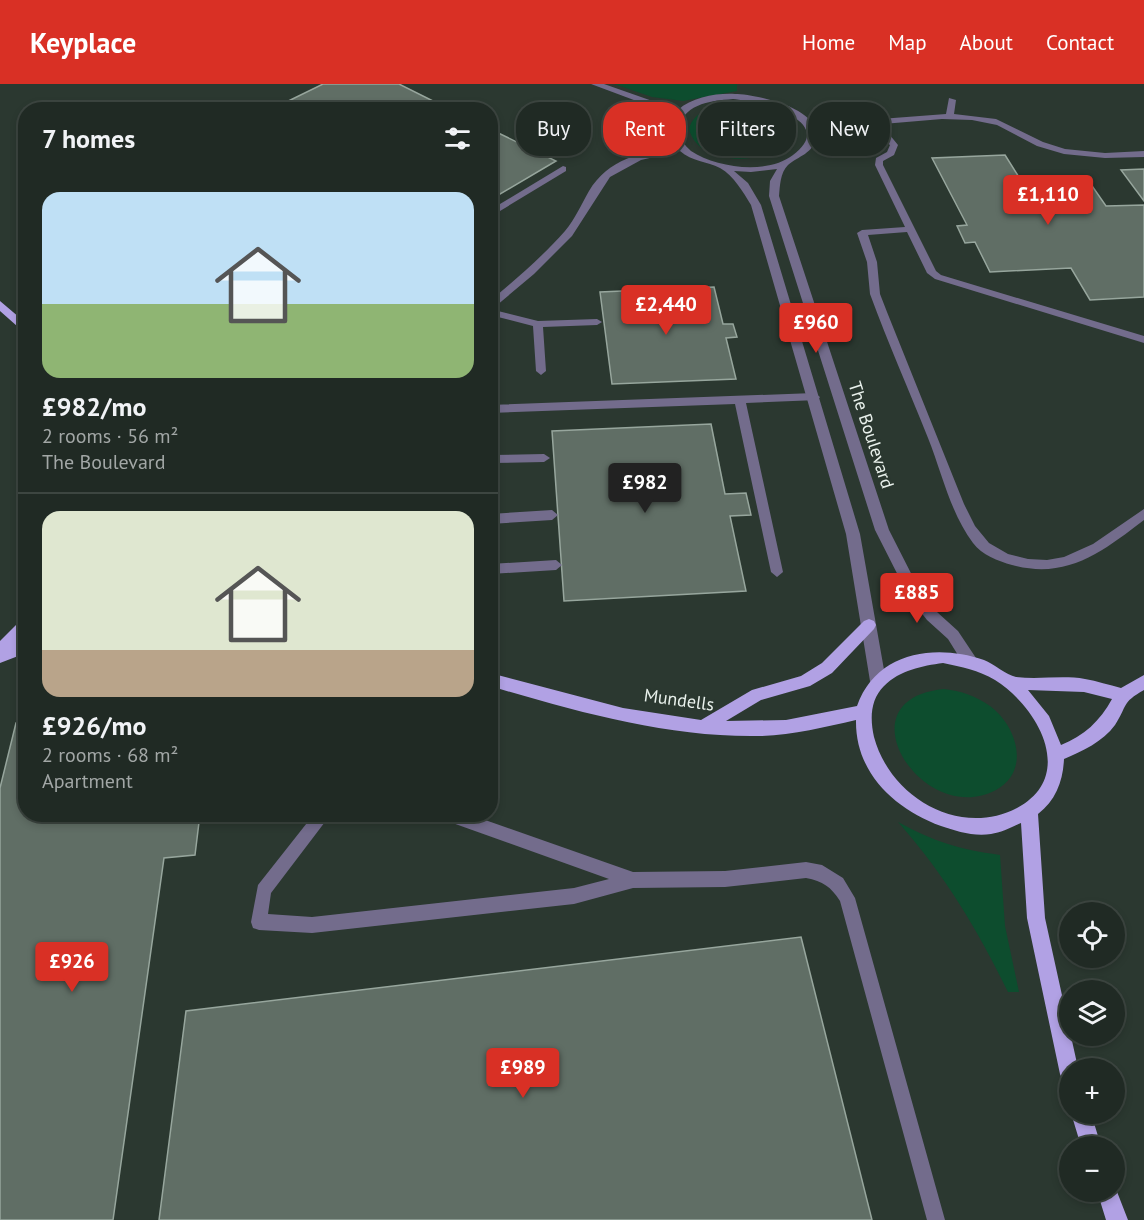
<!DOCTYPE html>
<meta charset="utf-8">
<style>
body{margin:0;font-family:"PT Sans",sans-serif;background:#28322c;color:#f1f3f6;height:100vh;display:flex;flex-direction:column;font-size:22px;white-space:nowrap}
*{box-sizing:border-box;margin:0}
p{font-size:20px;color:#a2a7a6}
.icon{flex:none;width:33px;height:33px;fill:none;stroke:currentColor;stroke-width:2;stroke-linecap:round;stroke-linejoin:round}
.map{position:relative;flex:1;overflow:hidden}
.details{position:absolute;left:18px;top:18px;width:480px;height:720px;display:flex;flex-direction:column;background:#202a24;border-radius:24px;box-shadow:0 3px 9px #0003,0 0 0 2px #3d4641}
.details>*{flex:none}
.banner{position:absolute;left:516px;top:18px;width:537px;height:54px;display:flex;gap:12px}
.tools{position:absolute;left:1059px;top:818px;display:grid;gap:12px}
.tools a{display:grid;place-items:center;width:66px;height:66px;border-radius:50%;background:#202a24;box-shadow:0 3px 9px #0003,0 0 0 2px #3d4641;font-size:30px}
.price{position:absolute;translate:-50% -51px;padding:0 14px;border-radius:6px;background:#d93025;color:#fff;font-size:20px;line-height:39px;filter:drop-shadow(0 2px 3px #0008)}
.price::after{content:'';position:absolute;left:50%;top:36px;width:18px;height:14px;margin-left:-9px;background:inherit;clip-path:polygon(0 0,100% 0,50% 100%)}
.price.active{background:#222;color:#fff}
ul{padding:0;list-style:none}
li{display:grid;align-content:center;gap:12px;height:318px;padding:0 24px}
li+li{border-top:2px solid #3d4641}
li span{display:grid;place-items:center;height:186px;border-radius:18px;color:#555}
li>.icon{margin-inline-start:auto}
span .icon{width:108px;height:108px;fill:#fffc;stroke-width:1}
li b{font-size:26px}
h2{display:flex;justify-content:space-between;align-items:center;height:72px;padding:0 24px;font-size:26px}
.chip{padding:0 21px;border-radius:24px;background:#202a24;box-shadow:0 3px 9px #0003,0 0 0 2px #3d4641;font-size:21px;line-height:54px}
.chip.active{background:#d93025;color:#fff}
header{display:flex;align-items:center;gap:36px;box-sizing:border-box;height:84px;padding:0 30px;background:#d93025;color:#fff}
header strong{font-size:28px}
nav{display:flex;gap:33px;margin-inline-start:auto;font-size:21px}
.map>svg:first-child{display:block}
</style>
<header>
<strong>Keyplace</strong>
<nav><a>Home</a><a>Map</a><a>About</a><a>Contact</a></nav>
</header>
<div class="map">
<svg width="1144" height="1136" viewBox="0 0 1144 1136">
<rect width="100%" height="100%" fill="#2b3830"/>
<path fill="#0d4d2e" d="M614,0H737V7L683,17L652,13Z
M735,21C755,22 785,26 791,50L786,61C762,81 698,82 689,45C694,25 717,22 735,21Z
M944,605C961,607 976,612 990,622C1017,642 1031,687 996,706C923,745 839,615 944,605Z
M898,738C935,758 958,765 1000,771L1005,842L1019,908H1008C977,845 945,791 898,738Z"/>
<path fill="#606e65" stroke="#97a69d" stroke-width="1.5" d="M323,0H399L451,26H270Z
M490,45L556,77L490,116Z
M1005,71L1022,98L1088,96L1106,122L1144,121V213L1090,216L1071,184L990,188L975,158L965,159L957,142L967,141L932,74Z
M1144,85V117L1121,86Z
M714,203L723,240H733L737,253L726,254L736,295L612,300L600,208Z
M711,340L725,410L746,409L751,431L730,432L746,507L564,517L552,347Z
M26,638V730H200L195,771L164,774L113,1136H0V704L16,639Z
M801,853L872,1136H159L186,927Z"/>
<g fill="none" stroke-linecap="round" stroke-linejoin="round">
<path fill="#736c8c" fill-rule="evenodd" d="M949,14L956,16L954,30L996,35L1043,58L1065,65L1105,69L1144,67V73L1105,74L1064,70L1037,62L997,41L972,36L942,35L871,41L889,50L898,61L894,71L883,77V81L936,187L941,191L1144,252V259L935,195L927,189L907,148L868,151L877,178L880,210L887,228L964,420L975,442L989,459L1008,470L1028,475L1047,476L1064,473L1093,460L1144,425V436C1102,468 1067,496 1012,481C998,477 982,471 973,459C950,428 942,389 928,354C909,306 888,259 870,210L867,178L857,149L862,146L905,143L875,81L876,74L887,68L890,61L874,48L850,42L843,53L808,63L804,60L837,49L842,41L803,39L799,36L800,34L863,39L867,36L946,30Z
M563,82L566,83V87L490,133V126Z
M490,225L538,237L597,235L602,238L597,241L543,243L546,287L541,291L536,287L533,242L490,231Z
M814,309L820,313L818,316L746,319L783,488L777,493L771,488L735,320L490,329V321Z
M544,370L550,374L544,378L490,379V371Z
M552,426L558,431L552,436L490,440V430Z
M556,476L562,481L556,486L490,490V480Z
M314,730H331L271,809L268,830L312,833L574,804L609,795L447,737L442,735L440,730H468L633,788L725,787L806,778L822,781L843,794L855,814L945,1136H927L840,817C831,803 823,797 806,794L725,803L633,804L574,820L312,849L259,846L253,844L251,838L258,801Z"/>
<path fill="#736c8c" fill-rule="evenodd" d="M591,0H604L678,26C692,13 717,9 735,10C755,10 819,24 816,52C814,70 798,72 788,81C780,89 780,102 779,112L889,446L919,505L937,528L958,547L976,574L979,579L976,584H966L948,555L927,536L909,513L875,446L769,112L770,97L777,85L751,88L734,87L748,99L761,121L860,450L886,597L883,602L878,604L873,602L870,597L846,450L751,121C743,108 734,92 720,84C707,77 692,78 680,67L641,76L610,93L572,152L534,190L490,227V217C516,195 542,173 565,147C575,135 581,121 589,107C608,75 642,68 676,62L667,49L674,31ZM733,15C756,17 840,36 793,71C767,91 717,84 691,67C685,62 681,56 677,49C682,20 708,17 733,15Z"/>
<path fill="#b1a1e4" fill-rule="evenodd" d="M0,217L26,239V250L0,227Z
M26,534V550L17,559L26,556V569L0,579V557L21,536Z
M869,535L874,537L876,541L874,545L832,589L810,602L761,616L726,637L786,636L857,622C876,568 935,559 984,576C994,580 1006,591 1016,593C1039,596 1062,591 1085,595C1097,597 1109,601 1121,604L1144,591V606C1121,619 1128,621 1115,641C1103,658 1082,667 1064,675C1063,697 1056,716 1038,730L1045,834L1078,984H1070V1000L1063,997L1060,990L1027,834L1021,739C1012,743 1001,749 991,750C974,753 956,747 941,742C895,725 855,689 856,636C825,643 793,651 761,652C669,654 578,628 490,602V589L623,624L701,636L752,606L801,592L822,579L864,537ZM943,579C962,583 978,586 995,596C1038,623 1077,692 1017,724C959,754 890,713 874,653C870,635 870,616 884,602C900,586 922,582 943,579ZM1028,606L1084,608L1112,615C1100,637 1084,652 1061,661L1049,632Z
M1071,1029H1091L1101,1062H1081Z
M1114,1100L1128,1136H1106L1097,1107H1114Z"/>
</g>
<g text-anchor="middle" stroke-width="4.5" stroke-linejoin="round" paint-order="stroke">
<g font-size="18" fill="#e9f1ec" stroke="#2b3830">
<text transform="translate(871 351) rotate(72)" y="6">The Boulevard</text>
<text transform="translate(679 616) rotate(8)" y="6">Mundells</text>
</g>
</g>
</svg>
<div class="tools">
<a><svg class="icon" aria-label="locate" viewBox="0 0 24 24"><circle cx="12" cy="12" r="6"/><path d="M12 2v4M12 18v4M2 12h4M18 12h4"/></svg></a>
<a><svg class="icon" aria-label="layers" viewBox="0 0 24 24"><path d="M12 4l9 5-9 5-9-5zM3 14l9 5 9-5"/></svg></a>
<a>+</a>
<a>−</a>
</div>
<b class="price" style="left:1048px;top:142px">£1,110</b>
<b class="price" style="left:666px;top:252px">£2,440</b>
<b class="price" style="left:816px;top:270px">£960</b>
<b class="price active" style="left:645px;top:430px">£982</b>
<b class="price" style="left:917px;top:540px">£885</b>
<b class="price" style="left:72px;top:909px">£926</b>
<b class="price" style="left:523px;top:1015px">£989</b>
<div class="banner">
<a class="chip">Buy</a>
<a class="chip active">Rent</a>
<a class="chip">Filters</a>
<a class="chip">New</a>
</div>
<section class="details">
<h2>7 homes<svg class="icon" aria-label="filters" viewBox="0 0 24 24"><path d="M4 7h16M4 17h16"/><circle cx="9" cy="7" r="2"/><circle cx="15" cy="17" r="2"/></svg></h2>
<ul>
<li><span style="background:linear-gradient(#bfe0f5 60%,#8fb573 0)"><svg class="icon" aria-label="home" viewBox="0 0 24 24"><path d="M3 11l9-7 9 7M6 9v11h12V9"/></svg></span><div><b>£982/mo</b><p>2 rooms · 56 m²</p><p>The Boulevard</p></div></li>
<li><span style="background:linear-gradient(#dfe7d0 75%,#b9a48a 0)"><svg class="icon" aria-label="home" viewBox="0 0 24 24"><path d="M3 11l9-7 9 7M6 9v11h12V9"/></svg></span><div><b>£926/mo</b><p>2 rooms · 68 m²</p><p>Apartment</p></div></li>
</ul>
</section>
</div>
